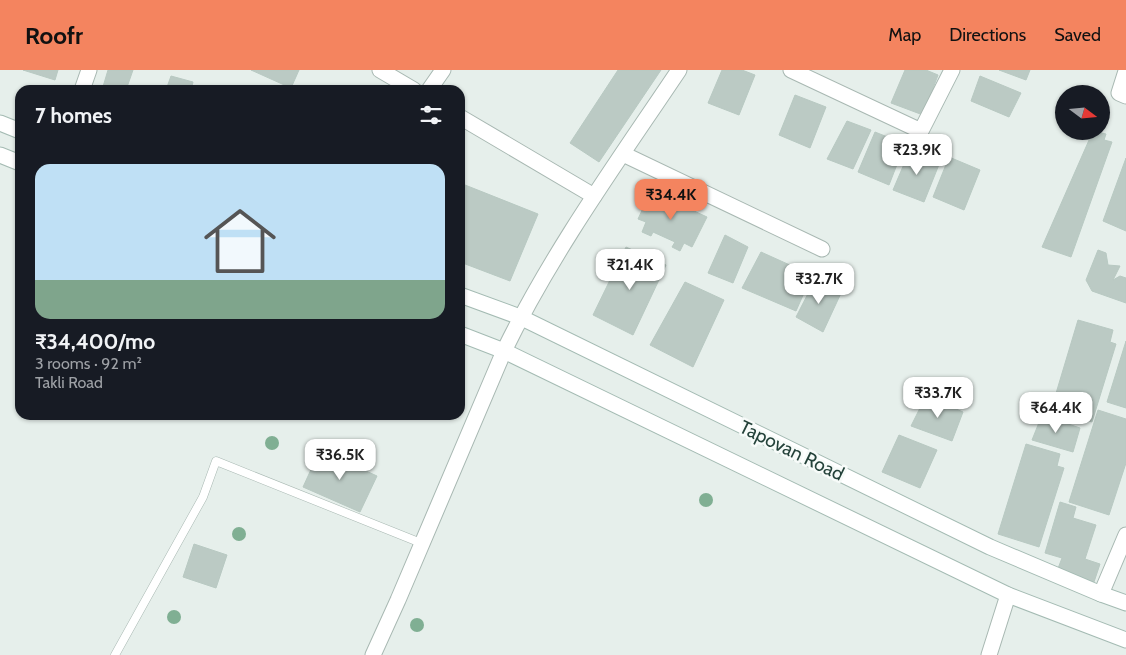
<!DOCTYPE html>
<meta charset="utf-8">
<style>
body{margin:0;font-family:Cabin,sans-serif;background:#242831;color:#f1f3f6;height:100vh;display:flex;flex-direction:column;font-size:19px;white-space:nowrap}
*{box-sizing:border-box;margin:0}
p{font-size:16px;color:#9ea1a6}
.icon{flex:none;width:28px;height:28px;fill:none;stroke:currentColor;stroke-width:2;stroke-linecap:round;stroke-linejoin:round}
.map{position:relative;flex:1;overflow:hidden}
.drawer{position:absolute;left:15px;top:15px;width:450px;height:335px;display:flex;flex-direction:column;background:#171b24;border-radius:15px;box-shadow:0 1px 4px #0004}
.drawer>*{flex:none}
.needle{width:32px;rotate:106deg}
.buttons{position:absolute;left:1055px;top:15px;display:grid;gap:10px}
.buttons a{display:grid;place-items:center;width:55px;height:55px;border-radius:50%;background:#171b24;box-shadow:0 1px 4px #0004;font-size:25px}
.price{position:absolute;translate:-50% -42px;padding:0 11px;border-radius:10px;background:#fff;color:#222;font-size:16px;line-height:32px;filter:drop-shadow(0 1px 2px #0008)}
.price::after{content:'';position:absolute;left:50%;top:30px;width:15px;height:11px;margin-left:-8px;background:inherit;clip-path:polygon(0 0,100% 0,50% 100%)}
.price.selected{background:#f4845f;color:#111}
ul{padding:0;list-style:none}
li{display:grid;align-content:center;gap:10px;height:265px;padding:0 20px}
li span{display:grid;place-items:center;height:155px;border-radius:15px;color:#555}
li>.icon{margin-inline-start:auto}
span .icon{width:90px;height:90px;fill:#fffc;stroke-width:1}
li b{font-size:21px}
h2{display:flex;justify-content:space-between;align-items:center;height:60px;padding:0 20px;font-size:21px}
header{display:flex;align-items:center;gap:30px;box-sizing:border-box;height:70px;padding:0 25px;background:#f4845f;color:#111}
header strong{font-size:24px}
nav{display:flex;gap:28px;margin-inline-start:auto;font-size:18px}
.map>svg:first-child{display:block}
</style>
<header>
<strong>Roofr</strong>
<nav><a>Map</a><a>Directions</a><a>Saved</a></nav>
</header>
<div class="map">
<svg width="1126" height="585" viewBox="0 0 1126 585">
<rect width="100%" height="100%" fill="#e6efeb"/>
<path fill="#bbcac4" stroke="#b8c9c2" d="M23,0H58L55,10Z
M108,0H133L126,20H102Z
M251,0H299L291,18Z
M618,0H661L599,92L570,73Z
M722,0H742L755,5L739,45L708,33Z
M905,0H926L938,5L923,45L891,33Z
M999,0H1030L1026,10Z
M171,6L193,12L191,20H166Z
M980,6L1021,23L1009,47L971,31Z
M795,25L826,37L810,78L779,65Z
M847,51L871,60L853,99L827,89Z
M1093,61L1106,64L1104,70L1112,72L1071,187L1042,177Z
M875,62L905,74L889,115L858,102Z
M910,80L940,92L924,132L893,120Z
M949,87L980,100L964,140L933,127Z
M1126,88V161L1103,151Z
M460,113L538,144L510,211L460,192Z
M651,121L707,147L692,177L684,173L680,181L672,177L675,172L653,162L651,166L642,162L646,152L638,149Z
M725,165L748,177L733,213L708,203Z
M626,177L666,195L633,265L593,245Z
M1098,180L1106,183L1108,195L1120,196L1113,210L1120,206L1126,208V233L1092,221L1086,210Z
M761,182L812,205L796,241L742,218Z
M816,208L842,221L823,262L796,247Z
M685,212L724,230L693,297L650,275Z
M1078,250L1113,260L1110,272L1116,274L1092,352L1051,340Z
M1126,271V338L1107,332Z
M926,326L963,342L952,371L911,356Z
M1098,340L1126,349V393L1109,445L1069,432Z
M1042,345L1080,358L1073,382L1032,370Z
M899,365L937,380L920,418L882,402Z
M1026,374L1060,384L1057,396L1064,398L1039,477L998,464Z
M320,380L377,406L360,442L303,417Z
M1060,432L1076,437L1073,448L1096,455L1085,489L1100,494L1094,512L1057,501L1062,488L1045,483Z
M194,474L227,485L216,518L183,507Z"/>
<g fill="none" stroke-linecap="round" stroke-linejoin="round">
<g stroke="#a8b8b2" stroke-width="9">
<path id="service" d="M115,585L203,427L216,391L421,473"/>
</g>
<g stroke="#a8b8b2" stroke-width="17">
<path id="minor" d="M380,0L414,20
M791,0L921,61L952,0
M1126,1L1119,23L1126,26
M82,20L89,0
M429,20L443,0
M460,47L594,126
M623,84L822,179
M1101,524L1126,465
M989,585L1008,525"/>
</g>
<g stroke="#a8b8b2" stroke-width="17">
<path id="tertiary" d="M373,585L398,530L504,281C552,182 618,91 679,0"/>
</g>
<g stroke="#a4bbb3" stroke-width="17">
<path id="secondary" d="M0,53L20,61
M0,85L20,93
M460,225L520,247L990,477L1101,524L1126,533
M460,264L504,281L1008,525L1126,570"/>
</g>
<use href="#service" stroke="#fff" stroke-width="8"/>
<use href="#minor" stroke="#fff" stroke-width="15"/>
<use href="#tertiary" stroke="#fff" stroke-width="15"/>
<use href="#secondary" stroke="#fff" stroke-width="15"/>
</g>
<g fill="#80af93">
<circle cx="272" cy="373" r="7"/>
<circle cx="706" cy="430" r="7"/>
<circle cx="239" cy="464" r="7"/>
<circle cx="174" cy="547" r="7"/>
<circle cx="417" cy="555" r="7"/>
</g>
<g text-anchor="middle" stroke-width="5" stroke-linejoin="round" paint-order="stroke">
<g font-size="19" fill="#24423a" stroke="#f7fbf9">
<text transform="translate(792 380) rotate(26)" y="7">Tapovan Road</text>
</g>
</g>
</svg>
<div class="buttons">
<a><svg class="needle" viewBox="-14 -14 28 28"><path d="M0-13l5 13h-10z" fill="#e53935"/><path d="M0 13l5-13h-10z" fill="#9ea1a6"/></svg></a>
</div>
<b class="price" style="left:917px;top:106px">₹23.9K</b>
<b class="price selected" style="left:671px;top:151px">₹34.4K</b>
<b class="price" style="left:630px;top:221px">₹21.4K</b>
<b class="price" style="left:819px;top:235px">₹32.7K</b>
<b class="price" style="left:938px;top:349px">₹33.7K</b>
<b class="price" style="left:1056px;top:364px">₹64.4K</b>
<b class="price" style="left:340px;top:411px">₹36.5K</b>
<section class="drawer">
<h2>7 homes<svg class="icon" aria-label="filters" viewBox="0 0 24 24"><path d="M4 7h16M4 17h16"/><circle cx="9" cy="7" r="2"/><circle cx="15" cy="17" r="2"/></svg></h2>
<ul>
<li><span style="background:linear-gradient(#bfe0f5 75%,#7fa58c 0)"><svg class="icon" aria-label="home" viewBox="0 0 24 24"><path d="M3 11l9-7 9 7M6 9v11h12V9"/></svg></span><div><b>₹34,400/mo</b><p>3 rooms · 92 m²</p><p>Takli Road</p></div></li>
</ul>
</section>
</div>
